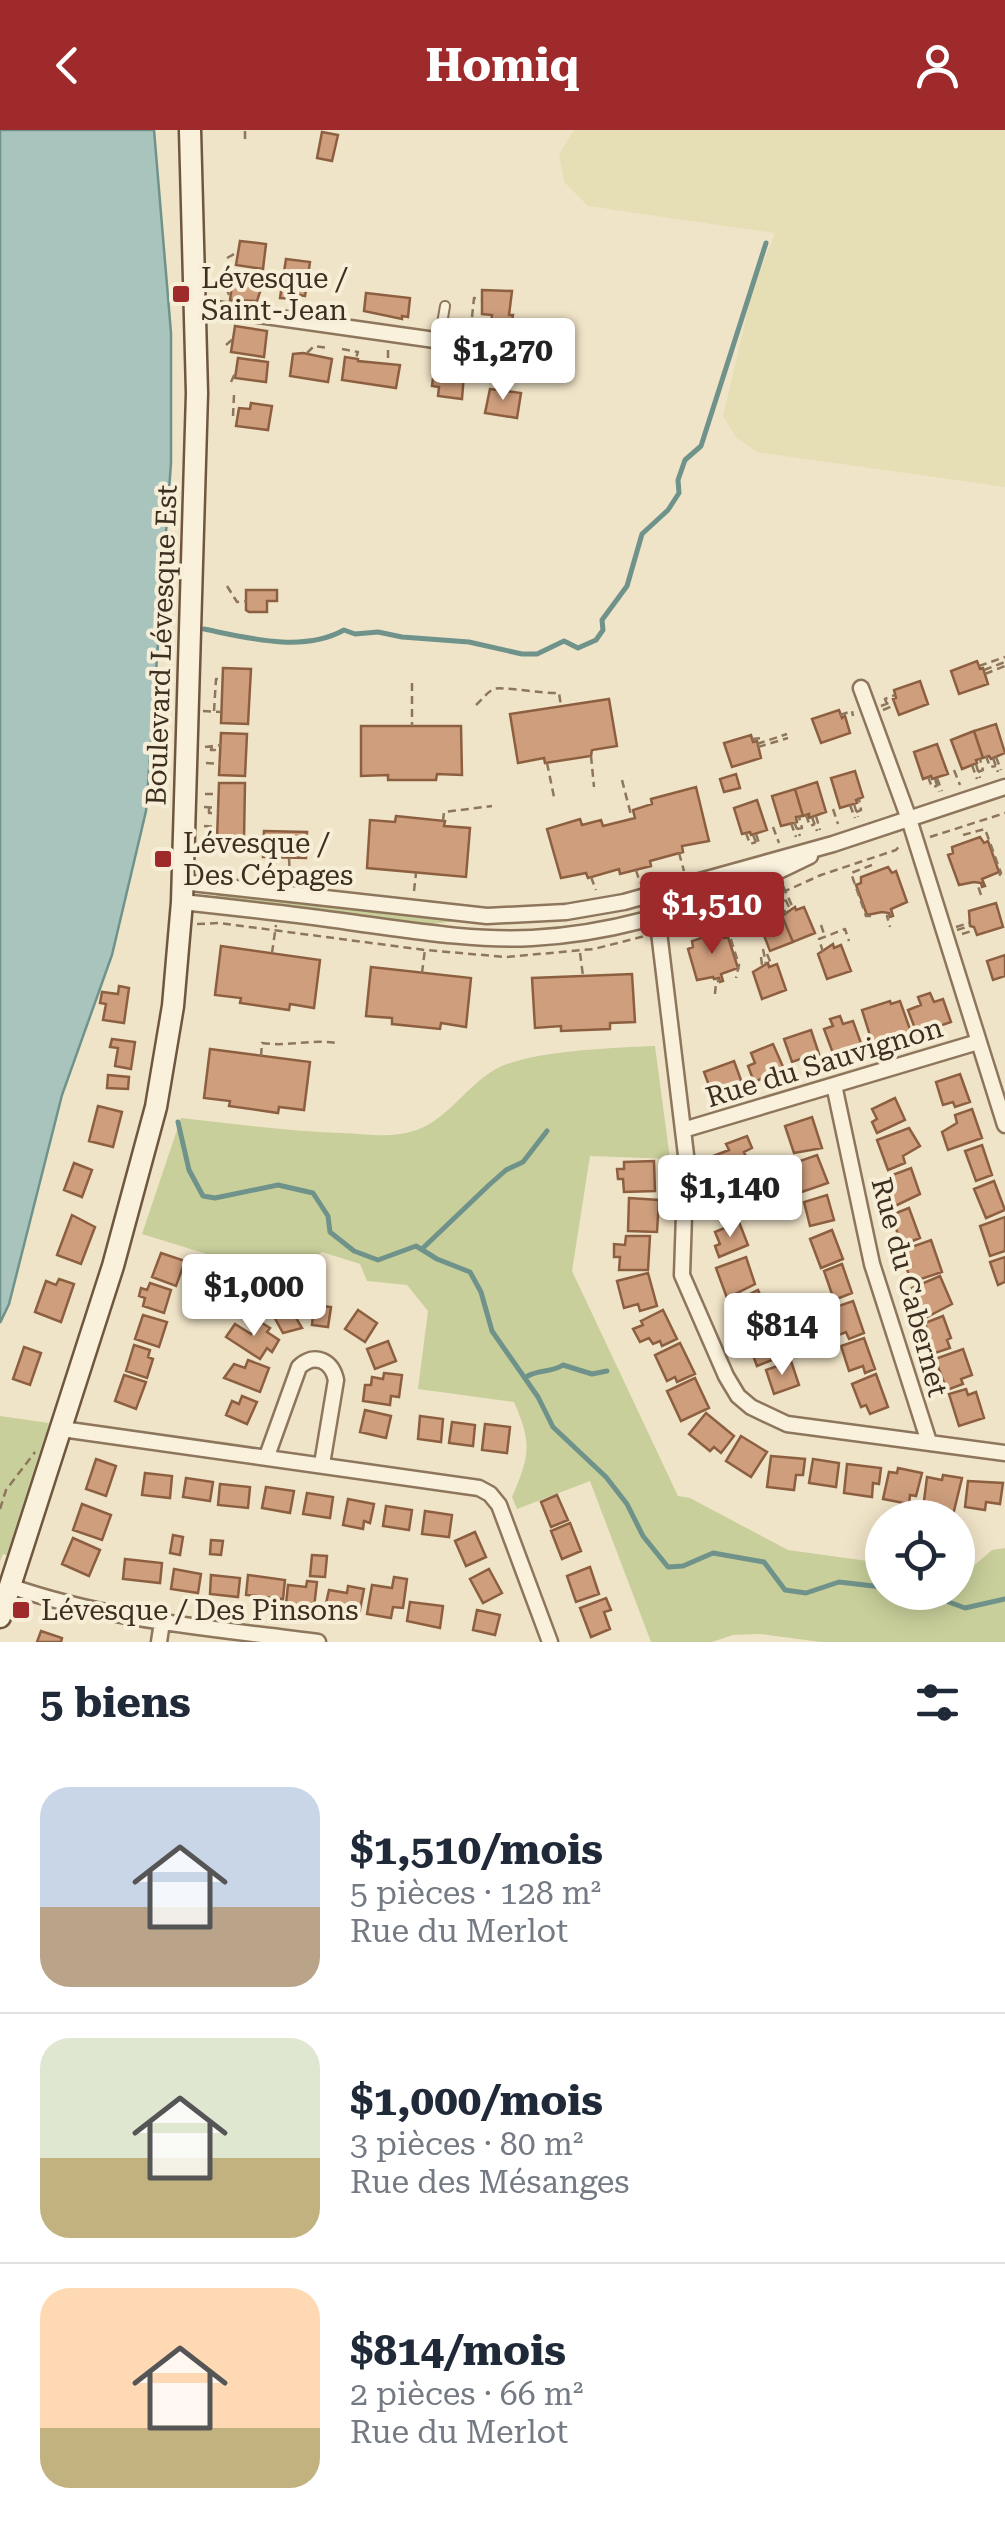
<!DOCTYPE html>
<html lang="fr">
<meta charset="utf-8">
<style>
body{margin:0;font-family:"Roboto Serif",serif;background:#f6f6f7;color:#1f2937;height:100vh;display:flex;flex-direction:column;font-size:38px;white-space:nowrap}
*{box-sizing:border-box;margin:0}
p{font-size:32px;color:#747a83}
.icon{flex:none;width:55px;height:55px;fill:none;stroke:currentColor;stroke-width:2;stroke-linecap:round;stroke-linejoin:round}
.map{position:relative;height:1512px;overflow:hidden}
.sheet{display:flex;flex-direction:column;background:#fff;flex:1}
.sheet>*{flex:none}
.fabs{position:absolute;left:865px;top:1370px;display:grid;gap:20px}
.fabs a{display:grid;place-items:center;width:110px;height:110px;border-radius:50%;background:#fff;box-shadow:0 5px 25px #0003;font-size:50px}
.price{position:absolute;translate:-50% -85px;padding:0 22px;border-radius:10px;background:#fff;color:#222;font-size:32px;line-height:65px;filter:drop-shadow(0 2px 5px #0008)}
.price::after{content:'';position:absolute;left:50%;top:60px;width:30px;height:22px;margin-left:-15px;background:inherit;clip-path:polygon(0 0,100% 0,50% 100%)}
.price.current{background:#9e2a2b;color:#fff}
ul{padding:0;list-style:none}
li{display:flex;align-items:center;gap:30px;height:250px;padding:0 40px}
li+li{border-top:2px solid #e0e1e3}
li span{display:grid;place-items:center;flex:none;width:280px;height:200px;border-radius:30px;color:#555}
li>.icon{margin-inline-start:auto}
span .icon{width:120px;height:120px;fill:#fffc;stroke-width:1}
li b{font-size:42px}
h2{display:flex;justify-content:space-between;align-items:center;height:120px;padding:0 40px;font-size:42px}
header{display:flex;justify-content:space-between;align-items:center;height:130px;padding:0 40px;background:#9e2a2b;color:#fff;font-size:45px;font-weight:700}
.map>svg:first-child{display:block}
</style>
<header><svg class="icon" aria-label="back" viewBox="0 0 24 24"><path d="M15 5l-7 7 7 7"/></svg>Homiq<svg class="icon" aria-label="person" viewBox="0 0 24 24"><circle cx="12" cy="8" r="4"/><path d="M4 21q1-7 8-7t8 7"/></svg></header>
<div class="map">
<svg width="1005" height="1512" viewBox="0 0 1005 1512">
<rect width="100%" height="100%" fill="#f0e4c8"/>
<path fill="#e6deb5" d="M574,0H1005V357L757,322L736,307L723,286L753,158L775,103L588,76L564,52L559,24Z"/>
<path fill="#c9cf9b" d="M217,758L467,790L423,795L216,769Z
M655,916L670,1029L590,1026L572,1141L678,1366L690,1368L788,1420L882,1433V1462H958V1439H970L992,1420L1005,1418V1512H821L760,1504L733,1505L712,1512H651L590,1351L517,1379L512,1367C530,1326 532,1313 514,1272L418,1259L428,1181L407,1155L367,1151L360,1134L322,1122L296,1141L239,1134L142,1104L181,988C235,994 288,1001 342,1003C365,1004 388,1008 410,1002C446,993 464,957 496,939C532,920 613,918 655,916Z
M0,1286L49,1293L7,1425L3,1424L0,1432Z"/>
<path fill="#a9c4bc" stroke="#6f938a" stroke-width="2.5" d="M0,0H154L171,203V333L146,681L112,825L62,965L9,1174L0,1193Z"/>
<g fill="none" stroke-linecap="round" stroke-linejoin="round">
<path stroke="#6f938a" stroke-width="5" d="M204,499C248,508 303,523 344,500L355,504L378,502L402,507L469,512L522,524H537L564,511L578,518L596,510L603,500L602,490L627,456L642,404L668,380L679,363L678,350L685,330L701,316L766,113
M178,992L189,1040L203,1066L215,1068L278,1055L313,1063L328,1086L330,1102L354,1121L378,1130L416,1116L437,1129L470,1142L481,1162L492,1201L538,1267L553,1297L606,1347L627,1374L643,1406L668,1437L683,1436L713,1423L764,1432L785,1460L806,1463L839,1452L882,1457
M423,1118L489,1055L506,1040L523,1032L547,1001
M526,1247C538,1239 551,1243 563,1235L592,1244L607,1241
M922,1462L965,1478L1005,1469"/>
</g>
<path fill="#cf9f7d" stroke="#8d5f41" stroke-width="2.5" d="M322,2L338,5L332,31L317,28Z
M240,111L266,114L263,139L236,135Z
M286,129L310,132L305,166L299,165L298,169L280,168Z
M229,141L264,150L257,171L230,170L232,155L227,154Z
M482,160L512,161L509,185H513L511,197L491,194L492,185L482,184Z
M366,163L410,168L408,187L402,186V189L364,181Z
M235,196L267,201L264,227L231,222Z
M519,203L540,207L539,216L517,213Z
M523,222L538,224L535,243L520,241Z
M303,223L332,229L328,252L290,246L293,224Z
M345,227L358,229V231L400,235L396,258L342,250Z
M238,228L268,232L266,252L235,248Z
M446,228L465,231L462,269L438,266L439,257L432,256L434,240L444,242Z
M490,259L521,263L517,288L485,283Z
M251,273L272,276L268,300L236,296L239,278L250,279Z
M246,460H277V471H267V482H249L246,480Z
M977,531L980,539L983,538L988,554L959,564L951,541Z
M223,538L251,539L248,594L221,593Z
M920,551L928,574L899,585L893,569L896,568L894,560Z
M609,569L617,616L592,620L591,626L545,633L544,628L518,633L510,584Z
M839,580L842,588L845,586L850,603L821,613L812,589Z
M996,594L1005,623L991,629L989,626L983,628L974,601Z
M361,596H461L462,645L437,644L436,650H388V645L361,646Z
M974,601L983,628L976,630L977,633L962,639L951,610Z
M221,603L247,604L245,646L219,645Z
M751,605L753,612L757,611L761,628L732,637L724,613Z
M937,614L948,644L932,649L931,646L923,649L914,622Z
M855,641L863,667L856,670L857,673L840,678L831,648Z
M736,644L740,658L724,662L720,649Z
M817,652L826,682L809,688V684L803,686L795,659Z
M219,653H245L244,709H217Z
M696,657L709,711L682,716L683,722L650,731L651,736L620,744L619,739L588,748L586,743L561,748L547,699L580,689L582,695L601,690L603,696L635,688L633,680L652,674L651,669Z
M795,659L803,686L796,687L797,692L781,696L772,666Z
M757,670L767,700L751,705L750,702L742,704L734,678Z
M396,686L445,691L444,696L470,698L466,747L367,738L370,690L395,692Z
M264,701L307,702L306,728L263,727Z
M980,707L984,713L988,711L999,742L982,749L985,756L982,757L981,753L974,752L959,755L948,725L953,723L952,717Z
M888,737L892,743L896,741L907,772L891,779L893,786L890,787L889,783L882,782L867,785L856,755L861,753V747Z
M996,773L1003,797L977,805L974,797L970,796L969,781Z
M795,777L796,780L804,777L815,803L793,812L782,786Z
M774,786L775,788L782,786L793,812L770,821L760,795Z
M720,802L724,808L728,807L738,838L721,844L723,851L720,852L719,848L714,849L713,847L697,850L688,819L693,817L692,811Z
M833,814L834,818L841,815L851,841L827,849L818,824Z
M221,816L320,830L314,878L290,874L289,880L240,873L241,868L215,865Z
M1005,825V846L993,850L987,831Z
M768,833L769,837L777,834L786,860L762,869L753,842Z
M371,837L471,848L466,897L441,893L440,899L392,894V888L366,886Z
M632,844L635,892L610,893V899L561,901V896L535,898L532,848Z
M119,856L129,858L124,893L103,890L106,874L100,873L102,862L118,864Z
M930,863L934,872L943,869L951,892L917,904L908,880L921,875L918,867Z
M890,871L891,874L900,871L912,905L873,915L862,880Z
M840,886L843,894L853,891L862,916L834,926L824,899L833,896L830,889Z
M811,900L821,930L809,934L806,927L792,932L784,909Z
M112,909L135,912L131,939L115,936L118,918L110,917Z
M773,914L784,939L754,952L748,936L755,933L751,923Z
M210,919L310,932L304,980L279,977L278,983L229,976L230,971L204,968Z
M734,931L741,950L711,961L704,942Z
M960,944L970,972L955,977L953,972L943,975L936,952Z
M108,945L129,947L128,959L107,958Z
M895,968L905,990L877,1003L872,992L877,989L872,979Z
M98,976L122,982L113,1017L89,1011Z
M972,979L982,1008L948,1020L942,1002L957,993L955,985Z
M812,987L822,1018L794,1023L785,996Z
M909,998L920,1016L903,1026L905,1033L888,1040L877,1010Z
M747,1006L752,1018L744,1022L751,1039L722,1050L713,1026L729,1020L726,1014Z
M982,1015L992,1045L976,1051L965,1021Z
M817,1025L828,1053L796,1064L792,1053L787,1055L783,1044L789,1042L786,1036Z
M654,1031L655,1061L624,1062L623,1049H618L617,1039H624V1032Z
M74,1033L92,1040L82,1067L64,1060Z
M911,1038L920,1064L893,1077L889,1066L893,1064L887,1047Z
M737,1050L748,1080L720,1091L714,1076L727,1071L722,1055Z
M994,1051L1005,1080L986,1088L974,1059Z
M827,1065L834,1090L810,1096L804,1072Z
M629,1068L659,1070L657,1102L628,1101Z
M909,1078L920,1108L902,1115L891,1085Z
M72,1085L95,1097L81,1134L57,1125Z
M1005,1087V1121L990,1126L980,1096Z
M739,1092L748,1115L719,1127L715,1116L720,1114L715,1102Z
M832,1100L843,1129L821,1138L810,1109Z
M626,1106H650L648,1140H619L620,1127H614V1114L625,1115Z
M931,1110L942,1142L912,1152L906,1137L912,1136L906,1119Z
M161,1123L185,1131L176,1156L152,1147Z
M746,1127L755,1154L727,1168L716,1138Z
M1005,1127V1152L998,1155L990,1132Z
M842,1134L852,1163L834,1170L824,1141Z
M648,1143L657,1176L640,1181L638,1174L624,1178L617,1151Z
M940,1146L952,1174L925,1188L912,1158Z
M59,1149L74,1154L61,1192L35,1182L46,1151L56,1155Z
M150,1153L171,1160L164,1183L143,1176L145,1168L139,1166L141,1158L147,1160Z
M758,1160L767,1180L758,1184L763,1195L743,1204L736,1188L740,1186L734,1172Z
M853,1171L864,1203L849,1209L846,1202L836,1206L827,1180Z
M288,1174L302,1198L283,1203L272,1183Z
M314,1175L331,1177L328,1197L312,1195Z
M358,1180L377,1193L365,1212L345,1199Z
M663,1180L677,1209L662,1216L660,1211L653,1214L649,1208L640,1212L633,1199L643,1195L641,1191Z
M143,1185L167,1192L159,1217L135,1209Z
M943,1186L951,1208L947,1210L950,1218L935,1223L925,1193Z
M259,1191L270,1198L267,1202L279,1210L272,1222L267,1218L260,1229L226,1207L235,1194L251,1204Z
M773,1197L782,1220L770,1225L772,1230L757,1236L746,1207Z
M864,1208L875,1239L865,1243L863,1236L849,1241L841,1216Z
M388,1211L396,1231L375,1239L367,1219Z
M680,1213L695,1244L677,1252L675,1247L667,1251L655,1225Z
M134,1215L150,1220L148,1227L153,1229L147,1248L126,1241Z
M24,1217L41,1223L30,1255L13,1249Z
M963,1219L972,1245L961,1249L963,1254L947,1260L935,1229Z
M248,1230L269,1238L260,1262L224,1248L234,1234L245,1238Z
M791,1231L799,1255L774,1264L766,1240Z
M384,1243L402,1245L399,1267L391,1266L390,1275L363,1271L365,1255H371L372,1247L383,1249Z
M876,1244L888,1277L870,1284L866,1275L861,1277L852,1254Z
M124,1245L146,1252L136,1279L115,1271Z
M695,1248L709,1278L681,1291L667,1261Z
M966,1259L968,1265L976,1262L984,1288L959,1296L949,1264Z
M242,1266L257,1272L247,1294L226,1285L232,1271L239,1274Z
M365,1280L391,1286L386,1308L360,1302Z
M706,1283L734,1306L721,1323L714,1317L710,1321L689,1304Z
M420,1286L443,1289L441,1312L418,1309Z
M452,1292L475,1295L473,1316L449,1313Z
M485,1294L510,1297L507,1323L482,1320Z
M741,1306L767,1322L751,1347L726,1331Z
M771,1326L805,1329L803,1345H796L794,1360L767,1357Z
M96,1329L116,1336L106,1366L86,1359Z
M813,1329L839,1333L836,1357L809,1353Z
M847,1334L881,1338L879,1354L873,1353L872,1367L844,1363Z
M898,1338L922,1343L916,1366L910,1365L909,1374L883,1369L889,1342L897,1343Z
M145,1343L172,1346L170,1368L142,1365Z
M943,1345L962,1348L953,1385L923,1379L927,1347L942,1350Z
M186,1348L213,1352L210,1371L183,1367Z
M968,1351L1003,1353L1000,1374L986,1372L985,1380L965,1377Z
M220,1354L250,1357L248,1378L218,1375Z
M266,1357L294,1361L290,1383L262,1378Z
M307,1363L333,1367L330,1388L303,1384Z
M557,1365L568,1390L551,1397L541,1372Z
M348,1369L374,1374L370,1393L364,1391L363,1399L343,1395Z
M82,1374L111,1385L102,1410L73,1400Z
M386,1376L412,1380L409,1400L383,1396Z
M425,1381L452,1385L449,1407L422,1404Z
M570,1393L581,1421L562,1429L551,1401Z
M475,1402L486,1427L466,1436L455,1411Z
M173,1405L183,1407L180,1425L170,1423Z
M73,1408L100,1420L89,1446L62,1434Z
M211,1410L223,1411L221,1425L210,1424Z
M312,1425L327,1426L325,1447L310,1446Z
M125,1429L162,1433L160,1453L123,1449Z
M590,1437L599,1464L576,1472L567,1446Z
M174,1439L201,1444L198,1463L171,1459Z
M489,1439L502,1463L483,1473L470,1449Z
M211,1445L240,1448L238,1467L210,1464Z
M248,1445L285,1450L283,1469L246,1465Z
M394,1447L407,1449L403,1478L393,1477L391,1488L367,1484L372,1455L392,1458Z
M307,1451L317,1452L314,1477L286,1474L288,1455L306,1457Z
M348,1456L364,1459L359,1485L325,1478L329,1460L347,1463Z
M606,1468L611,1480L604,1482L610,1499L591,1507L580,1478Z
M410,1472L443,1476L440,1498L407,1491Z
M477,1480L500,1485L495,1505L473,1500Z
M41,1501L62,1508L61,1512H37Z"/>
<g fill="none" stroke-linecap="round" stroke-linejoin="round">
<g stroke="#8d765c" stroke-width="12">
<path id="lane" d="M439,211L445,176"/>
</g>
<g stroke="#8d765c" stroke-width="19">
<path id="street" d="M195,176L463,214
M861,558L909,689L1005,995
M182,752L487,786L566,782L624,772L833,714L1005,657
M647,765L659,802L686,1025L682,1145L726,1246L738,1266L751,1277L787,1294L1005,1323
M182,772C238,778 294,784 349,792C409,800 472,811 532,808C629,803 724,769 810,726
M834,955L872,1134L929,1312
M683,1000L978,912
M62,1299L479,1358L490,1364L499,1375L550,1512
M267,1326L299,1237C315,1222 332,1231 336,1250L322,1334
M10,1456C109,1491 214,1498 318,1512
M159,1512L162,1492"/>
</g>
<g stroke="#6f573f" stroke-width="25">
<path id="secondary" d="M0,1487L113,1136L156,977L173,876L182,772L197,263L190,0"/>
</g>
<path stroke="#8d765c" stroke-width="2.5" stroke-dasharray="8 5" stroke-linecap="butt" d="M245,1V11
M227,128L238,122
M222,148L229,165
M472,187L474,168L481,169
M226,215L233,209
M342,219L358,222L356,228
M388,220V233
M307,223L314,216L328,218
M436,241L437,233
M231,252L237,239
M506,261L512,227
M234,265L233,286H238
M227,456L237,472L246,471
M979,536L1005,527
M984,540L1005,532
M985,544L1005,536
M412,553V596
M887,574L885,569L895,565
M476,575C482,570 487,562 494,559C500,556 545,564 559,563L561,576
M881,576L894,571
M883,580L895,575
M203,581L221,582
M214,581L216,549L223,550
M840,585L852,581L853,586
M752,609L764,608
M757,614L787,604
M205,617L221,615
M212,617L211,620H220
M758,617L788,608
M591,626L594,657
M986,626L990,637L996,636
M996,627L1001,640
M993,628L998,642
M206,633L220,634
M547,633L554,667
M976,634L980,648
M972,635L977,649
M954,640L960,655
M978,642L983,640L980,629
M928,647L932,657L937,656
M937,648L942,661
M935,649L939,662
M622,650L632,689
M205,664H218
M854,674L858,687
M850,675L855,688
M204,677L218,678
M209,678V683H218
M833,679L838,694
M856,682L861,680L859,669
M806,685L810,696L815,694
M816,686L820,700
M812,687L817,701
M443,691L444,682L492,676
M794,692L800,706
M791,693L796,707
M204,696L217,697
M773,697L779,713
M797,699L802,698L799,687
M746,703L750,714L756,712
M756,704L760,716
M753,705L758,717
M963,705L985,699L1001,743L997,749
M930,707L1005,683
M679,723L684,741
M289,728L290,748
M872,735L851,743L866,786H873
M636,740L640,753
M274,746L276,728
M591,747L596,760
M783,756L793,778
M780,758L790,779
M414,761L416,743
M762,765L772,786
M981,765L978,756L981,755
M759,766L768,788
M785,770L781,772L786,784
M769,777L773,775L778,787
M890,785L887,786L890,797
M700,786L707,808
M197,794L219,793L425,820L506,827L594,819L645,806
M821,795L825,807
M956,797L969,793
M671,798L754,775L821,745L896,720L901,714
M957,800L970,796
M704,801L726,794L739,835L736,848
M962,804L975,800
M763,819L766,834
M823,822L819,809L845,799L849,811
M272,823L276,795
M580,823L583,846
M767,824L772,836
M761,827L762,835
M422,843L425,819
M715,864L716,852L720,850
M261,926L262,913C289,917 308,909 337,913
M0,1379L6,1360L35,1322"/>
<use href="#lane" stroke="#faf1dc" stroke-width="8"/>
<use href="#street" stroke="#faf1dc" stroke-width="14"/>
<use href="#secondary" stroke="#faf1dc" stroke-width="20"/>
</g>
<g fill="#9e2a2b" stroke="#f7eed8" stroke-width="4">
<rect x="171" y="154" width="20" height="20" rx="5"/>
<rect x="153" y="719" width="20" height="20" rx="5"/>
<rect x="11" y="1470" width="20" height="20" rx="5"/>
</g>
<g text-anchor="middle" stroke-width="8" stroke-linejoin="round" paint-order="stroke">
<g font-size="28" fill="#3d2e20" stroke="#f7eed8" text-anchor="start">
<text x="201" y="158">Lévesque /<tspan x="201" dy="32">Saint-Jean</tspan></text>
<text x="183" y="723">Lévesque /<tspan x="183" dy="32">Des Cépages</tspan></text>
<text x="41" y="1490">Lévesque / Des Pinsons</text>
</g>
<g font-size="28" fill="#3d2e20" stroke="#f7eed8">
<text transform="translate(161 515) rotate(-88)" y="10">Boulevard Lévesque Est</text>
<text transform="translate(824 932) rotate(-17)" y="10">Rue du Sauvignon</text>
<text transform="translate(910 1157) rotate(75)" y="10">Rue du Cabernet</text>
</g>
</g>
</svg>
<div class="fabs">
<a><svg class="icon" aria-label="locate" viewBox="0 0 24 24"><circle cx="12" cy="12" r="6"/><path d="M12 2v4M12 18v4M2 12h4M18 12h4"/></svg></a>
</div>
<b class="price" style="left:503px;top:273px">$1,270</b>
<b class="price current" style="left:712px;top:827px">$1,510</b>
<b class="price" style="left:730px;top:1110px">$1,140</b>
<b class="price" style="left:254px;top:1209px">$1,000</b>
<b class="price" style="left:782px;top:1248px">$814</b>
</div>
<section class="sheet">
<h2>5 biens<svg class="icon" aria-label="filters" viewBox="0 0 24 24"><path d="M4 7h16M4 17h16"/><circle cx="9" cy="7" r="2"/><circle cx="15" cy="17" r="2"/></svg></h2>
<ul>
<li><span style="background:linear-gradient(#c9d6e8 60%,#b9a48a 0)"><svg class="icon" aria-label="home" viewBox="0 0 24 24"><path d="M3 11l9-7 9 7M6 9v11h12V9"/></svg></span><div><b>$1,510/mois</b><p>5 pièces · 128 m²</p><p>Rue du Merlot</p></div></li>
<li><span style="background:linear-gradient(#dfe7d0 60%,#c2b280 0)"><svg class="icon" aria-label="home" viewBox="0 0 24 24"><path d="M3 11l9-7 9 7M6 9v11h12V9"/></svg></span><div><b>$1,000/mois</b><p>3 pièces · 80 m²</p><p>Rue des Mésanges</p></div></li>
<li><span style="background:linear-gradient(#ffd9b3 70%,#c2b280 0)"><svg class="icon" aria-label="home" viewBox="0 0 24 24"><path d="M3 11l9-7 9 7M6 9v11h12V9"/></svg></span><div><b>$814/mois</b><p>2 pièces · 66 m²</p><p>Rue du Merlot</p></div></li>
</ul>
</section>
